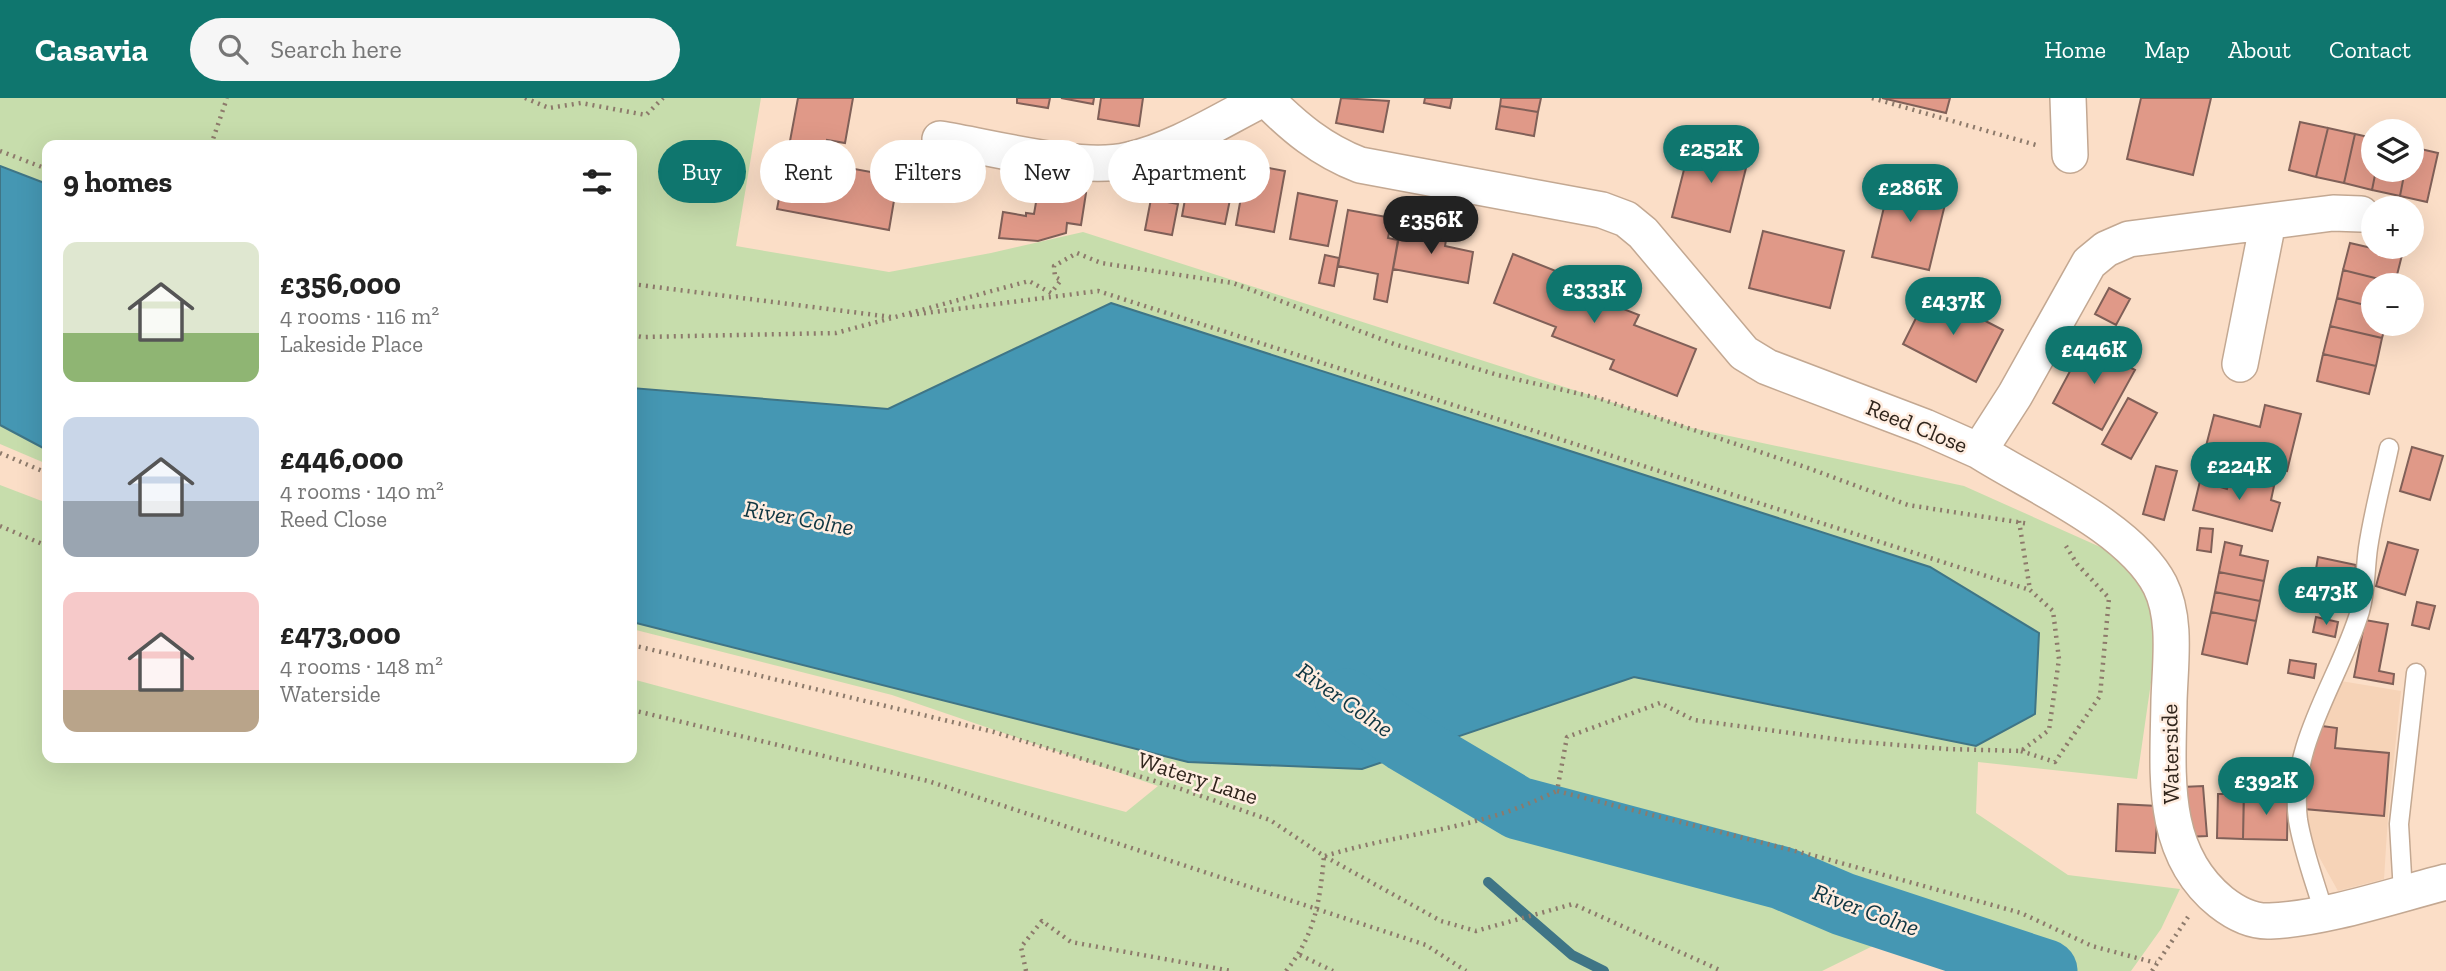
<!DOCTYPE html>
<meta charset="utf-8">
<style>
body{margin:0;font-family:"Zilla Slab",serif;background:#f6f6f6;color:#222;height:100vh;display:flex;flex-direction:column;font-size:26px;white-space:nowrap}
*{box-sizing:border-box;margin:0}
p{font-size:23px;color:#767676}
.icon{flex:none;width:38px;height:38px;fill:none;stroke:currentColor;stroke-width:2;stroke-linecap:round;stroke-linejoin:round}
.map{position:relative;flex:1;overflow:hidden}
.details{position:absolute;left:42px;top:42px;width:595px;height:623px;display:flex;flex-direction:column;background:#fff;border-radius:14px;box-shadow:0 7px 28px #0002}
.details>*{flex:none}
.guide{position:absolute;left:658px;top:42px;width:665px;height:63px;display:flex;gap:14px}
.fabs{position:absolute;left:2361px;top:21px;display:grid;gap:14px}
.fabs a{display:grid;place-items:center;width:63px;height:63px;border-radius:50%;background:#fff;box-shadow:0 7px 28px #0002;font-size:35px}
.price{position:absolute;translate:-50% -60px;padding:0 16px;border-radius:24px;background:#0f766e;color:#fff;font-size:23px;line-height:46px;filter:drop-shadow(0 2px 4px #0008)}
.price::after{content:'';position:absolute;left:50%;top:42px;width:21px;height:16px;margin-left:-10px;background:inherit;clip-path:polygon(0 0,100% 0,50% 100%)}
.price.selected{background:#222;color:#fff}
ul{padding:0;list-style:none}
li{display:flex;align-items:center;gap:21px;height:175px;padding:0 21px}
li span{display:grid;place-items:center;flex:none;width:196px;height:140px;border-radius:14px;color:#555}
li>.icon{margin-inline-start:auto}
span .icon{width:84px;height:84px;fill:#fffc;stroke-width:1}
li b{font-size:30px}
h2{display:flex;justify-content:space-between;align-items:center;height:84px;padding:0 21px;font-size:30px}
.chip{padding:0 24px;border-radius:32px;background:#fff;box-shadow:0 7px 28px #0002;font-size:24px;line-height:63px}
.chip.selected{background:#0f766e;color:#fff}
header{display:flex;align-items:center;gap:42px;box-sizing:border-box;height:98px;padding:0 35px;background:#0f766e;color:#fff}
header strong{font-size:33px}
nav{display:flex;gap:38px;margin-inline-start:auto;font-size:24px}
.search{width:490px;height:63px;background:#f6f6f6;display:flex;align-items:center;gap:18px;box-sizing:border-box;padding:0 24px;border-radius:38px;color:#767676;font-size:26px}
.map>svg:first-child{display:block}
</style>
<header>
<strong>Casavia</strong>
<div class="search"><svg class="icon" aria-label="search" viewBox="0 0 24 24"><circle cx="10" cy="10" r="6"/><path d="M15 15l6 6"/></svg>Search here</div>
<nav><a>Home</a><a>Map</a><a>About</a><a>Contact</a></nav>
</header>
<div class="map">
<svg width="2446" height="873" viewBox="0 0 2446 873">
<rect width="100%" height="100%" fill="#fbdec7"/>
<path fill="#f6d3b7" d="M2341,583L2401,593L2388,718L2384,781L2338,793L2313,748L2305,714L2311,655Z"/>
<path fill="#c7ddac" d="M0,0H761L736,148L889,174L991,155L1083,134L1692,330L1964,388L2125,460L2144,490L2160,522L2137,681L1978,664L1976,715L2068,777L2180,791L2161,831L2131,873H1986L1883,843L1822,873H0V387L47,405V660H632V581L1126,714L1158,688L892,597L632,531V524L1188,664L1362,671L1634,579L1976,648L1111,205L888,311L632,290V47H47V86L0,68Z
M0,327L47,352V366L0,346Z"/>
<path fill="#4597b3" stroke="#3f7586" stroke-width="2" d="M0,68L47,86V352L0,327Z
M1111,205L1930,469L2039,535L2035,616L1976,648L1634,579L1362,671L1188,664L632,524V290L888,311Z"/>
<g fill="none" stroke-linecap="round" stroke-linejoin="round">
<path stroke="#3f7586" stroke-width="10" d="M1488,784L1572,857L1604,873"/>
<path stroke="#4597b3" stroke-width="63" d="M1346,602L1405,643L1518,710L1782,780L1843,806L2046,873"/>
</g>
<path fill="#e09988" stroke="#806058" stroke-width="2" d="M798,0H853L845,45L827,42L822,65L898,79L889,132L777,111L787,59L809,63L812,46L790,43Z
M1017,0H1050L1048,10L1017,5Z
M1061,0H1094L1093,6Z
M1101,0H1143L1139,28L1098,21Z
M1341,0L1389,3L1383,34L1336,25Z
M1425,0H1452L1450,10L1424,5Z
M1501,0H1541L1538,14L1500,8Z
M1882,0H1950L1946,15Z
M2141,0H2211L2193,77L2127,61Z
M1500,8L1538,14L1534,38L1496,31Z
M2300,24L2328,30L2316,79L2289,72Z
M2328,30L2355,36L2344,85L2316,79Z
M2355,36L2373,40V72H2376L2372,92L2344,85Z
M1692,40L1750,54L1730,134L1672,119Z
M2412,49L2438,55L2427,104L2400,98L2405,72H2412Z
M1247,66L1285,73L1274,134L1236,127Z
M2376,72H2405L2400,98L2372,92Z
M1190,74L1234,82L1225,126L1182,118Z
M1891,80L1948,94L1929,172L1872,159Z
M1039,87L1086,95L1081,127L1067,125L1066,135L1038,143L999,140L1003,114L1026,118V115L1034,116Z
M1298,95L1337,103L1328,148L1290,141Z
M1151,101L1178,106L1172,137L1145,132Z
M1348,112L1392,120L1388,140L1398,142L1387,204L1374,201L1378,176L1338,168Z
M1401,128L1447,136L1445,148L1473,154L1468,185L1393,171Z
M1763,133L1844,153L1830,210L1749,190Z
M2350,145L2402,157L2395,185L2343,172Z
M1513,156L1581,183L1577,193L1639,217L1634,227L1696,251L1677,298L1610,271L1614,262L1552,238L1556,229L1494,205Z
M1325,157L1339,160L1334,188L1319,185Z
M2343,172L2395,185V187H2373V209L2337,200Z
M2109,190L2130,201L2116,227L2095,216Z
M1929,194L2003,232L1976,284L1903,246Z
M2337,200L2373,209V226H2386L2382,240L2330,228Z
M2330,228L2382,240L2376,268L2323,256Z
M2085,245L2135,272L2102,332L2053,305Z
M2323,256L2376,268L2369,296L2317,283Z
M2128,300L2157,315L2131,361L2102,346Z
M2265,307L2301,316L2287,373L2279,371L2274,388L2231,376L2236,359L2205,352L2214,317L2260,329Z
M2412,349L2443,358L2430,402L2400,393Z
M2156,368L2177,373L2164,422L2143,416Z
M2231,376L2274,388L2271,402L2280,405L2272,433L2193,412L2200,383L2227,391Z
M2200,430L2213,431L2211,454L2197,452Z
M2225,444L2242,448L2240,457L2268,463L2264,483L2219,474Z
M2388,444L2418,452L2405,497L2376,488Z
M2318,459L2356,467L2351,491L2314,483Z
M2219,474L2264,483L2260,503L2215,494Z
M2215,494L2260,503L2256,523L2211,514Z
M2417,504L2435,508L2429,531L2412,527Z
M2211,514L2256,523L2247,566L2202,556Z
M2316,519L2338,524L2335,539L2313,534Z
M2365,522L2388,526L2379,573L2394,576L2393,586L2354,579Z
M2290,562L2316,566L2314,580L2288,575Z
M2322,628L2337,630L2335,650L2389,655L2384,718L2304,711L2312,654Z
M2225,682H2244L2243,741L2217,740L2218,696H2225Z
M2203,688L2207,738L2186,739L2182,689Z
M2244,696L2288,697L2287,742L2243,741Z
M2118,706L2158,708L2155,755L2116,753Z"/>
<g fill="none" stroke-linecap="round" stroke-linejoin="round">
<g stroke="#c3a892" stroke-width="21">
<path id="lane" d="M2403,795L2399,726L2416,575
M2324,815C2315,784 2303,753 2298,722C2288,647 2340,581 2360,513C2366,492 2365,472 2368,450C2373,416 2382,383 2389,350"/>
</g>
<g stroke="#c3a892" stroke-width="38">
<path id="street" d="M1265,0C1294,29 1321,52 1360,67L1602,112L1626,121L1643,135L1744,255L1767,269L1925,329L1979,353L2015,297L2089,165L2106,151L2129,141L2333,115L2361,116
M2068,0L2070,57
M940,41C991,49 1081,74 1129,62C1177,51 1221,22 1265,0
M2240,266L2268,124
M1979,353C2034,388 2130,429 2160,487C2177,521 2170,566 2169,603C2168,675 2159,754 2221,804C2235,815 2251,824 2270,823C2324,821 2392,798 2446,784"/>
</g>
<path stroke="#8d7a6b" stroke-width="4.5" stroke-dasharray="2 5" stroke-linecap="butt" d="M525,0L549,10L581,5L646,17L663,0
M1872,0L2036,47
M211,47L227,0
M0,53L47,71
M632,186L891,219
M910,217L1098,193L2030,492
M632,237L642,239L836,235L1029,183L1051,195L1061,182L1055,179L1054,168L1077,155L1101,165L1233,185L1394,246L1498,277L1598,300L1808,370L1908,407L2030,426
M0,355L47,375
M2019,423L2030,492L2053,513L2059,561L2049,632L2021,653L1947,651L1850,643L1694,622L1660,605L1567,639L1557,693L1823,760L2021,815L2092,848L2156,865
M0,428L47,448
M632,547L994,634L1181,691L1270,722L1324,758L1441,823L1476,833L1573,806L1722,873
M632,612L928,683L1426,847L1466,873
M2021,653L2055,664L2100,598L2109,500L2077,466L2066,448
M1325,758C1380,741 1436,735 1490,719C1513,713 1535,703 1557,693
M1300,857L1333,873
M1026,873L1021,849L1042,823L1071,844L1231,873
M1286,873C1315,837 1320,803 1324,758
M2152,873L2188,819"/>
<use href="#lane" stroke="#fff" stroke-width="18"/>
<use href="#street" stroke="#fff" stroke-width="35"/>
</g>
<g text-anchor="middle" stroke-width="5" stroke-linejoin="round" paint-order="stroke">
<g font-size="23" fill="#30251c" stroke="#ffede0">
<text transform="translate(1917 328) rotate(22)" y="8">Reed Close</text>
<text transform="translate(2170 656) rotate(-91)" y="8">Waterside</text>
<text transform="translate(1198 680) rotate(18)" y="8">Watery Lane</text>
</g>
<g font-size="24" font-style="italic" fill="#0f3642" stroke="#ffede0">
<text transform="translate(799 420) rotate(10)" y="8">River Colne</text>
<text transform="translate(1345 602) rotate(35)" y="8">River Colne</text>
<text transform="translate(1866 812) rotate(20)" y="8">River Colne</text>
</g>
</g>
</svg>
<div class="fabs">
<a><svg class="icon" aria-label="layers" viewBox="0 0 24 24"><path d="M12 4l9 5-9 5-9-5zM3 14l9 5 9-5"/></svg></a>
<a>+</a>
<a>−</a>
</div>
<b class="price" style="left:1711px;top:87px">£252K</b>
<b class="price" style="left:1910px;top:126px">£286K</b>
<b class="price selected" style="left:1431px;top:158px">£356K</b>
<b class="price" style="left:1594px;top:227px">£333K</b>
<b class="price" style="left:1953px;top:239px">£437K</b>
<b class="price" style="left:2094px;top:288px">£446K</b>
<b class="price" style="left:2239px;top:404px">£224K</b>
<b class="price" style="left:2326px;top:529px">£473K</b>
<b class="price" style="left:2266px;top:719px">£392K</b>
<div class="guide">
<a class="chip selected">Buy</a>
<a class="chip">Rent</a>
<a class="chip">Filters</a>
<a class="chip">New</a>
<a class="chip">Apartment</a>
</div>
<section class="details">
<h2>9 homes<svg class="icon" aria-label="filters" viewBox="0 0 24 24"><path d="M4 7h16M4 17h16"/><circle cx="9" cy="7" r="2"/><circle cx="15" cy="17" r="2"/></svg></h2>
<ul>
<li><span style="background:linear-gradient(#dfe7d0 65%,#8fb573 0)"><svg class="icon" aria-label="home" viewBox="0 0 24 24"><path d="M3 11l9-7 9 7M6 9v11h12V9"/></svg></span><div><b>£356,000</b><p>4 rooms · 116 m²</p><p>Lakeside Place</p></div></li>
<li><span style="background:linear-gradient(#c9d6e8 60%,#9aa5b1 0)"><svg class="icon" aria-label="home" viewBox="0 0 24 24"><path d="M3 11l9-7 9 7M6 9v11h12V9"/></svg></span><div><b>£446,000</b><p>4 rooms · 140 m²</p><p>Reed Close</p></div></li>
<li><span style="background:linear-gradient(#f6c9c9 70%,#b9a48a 0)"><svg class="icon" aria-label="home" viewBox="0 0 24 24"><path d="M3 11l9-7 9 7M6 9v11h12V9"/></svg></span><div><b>£473,000</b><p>4 rooms · 148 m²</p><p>Waterside</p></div></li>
</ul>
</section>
</div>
